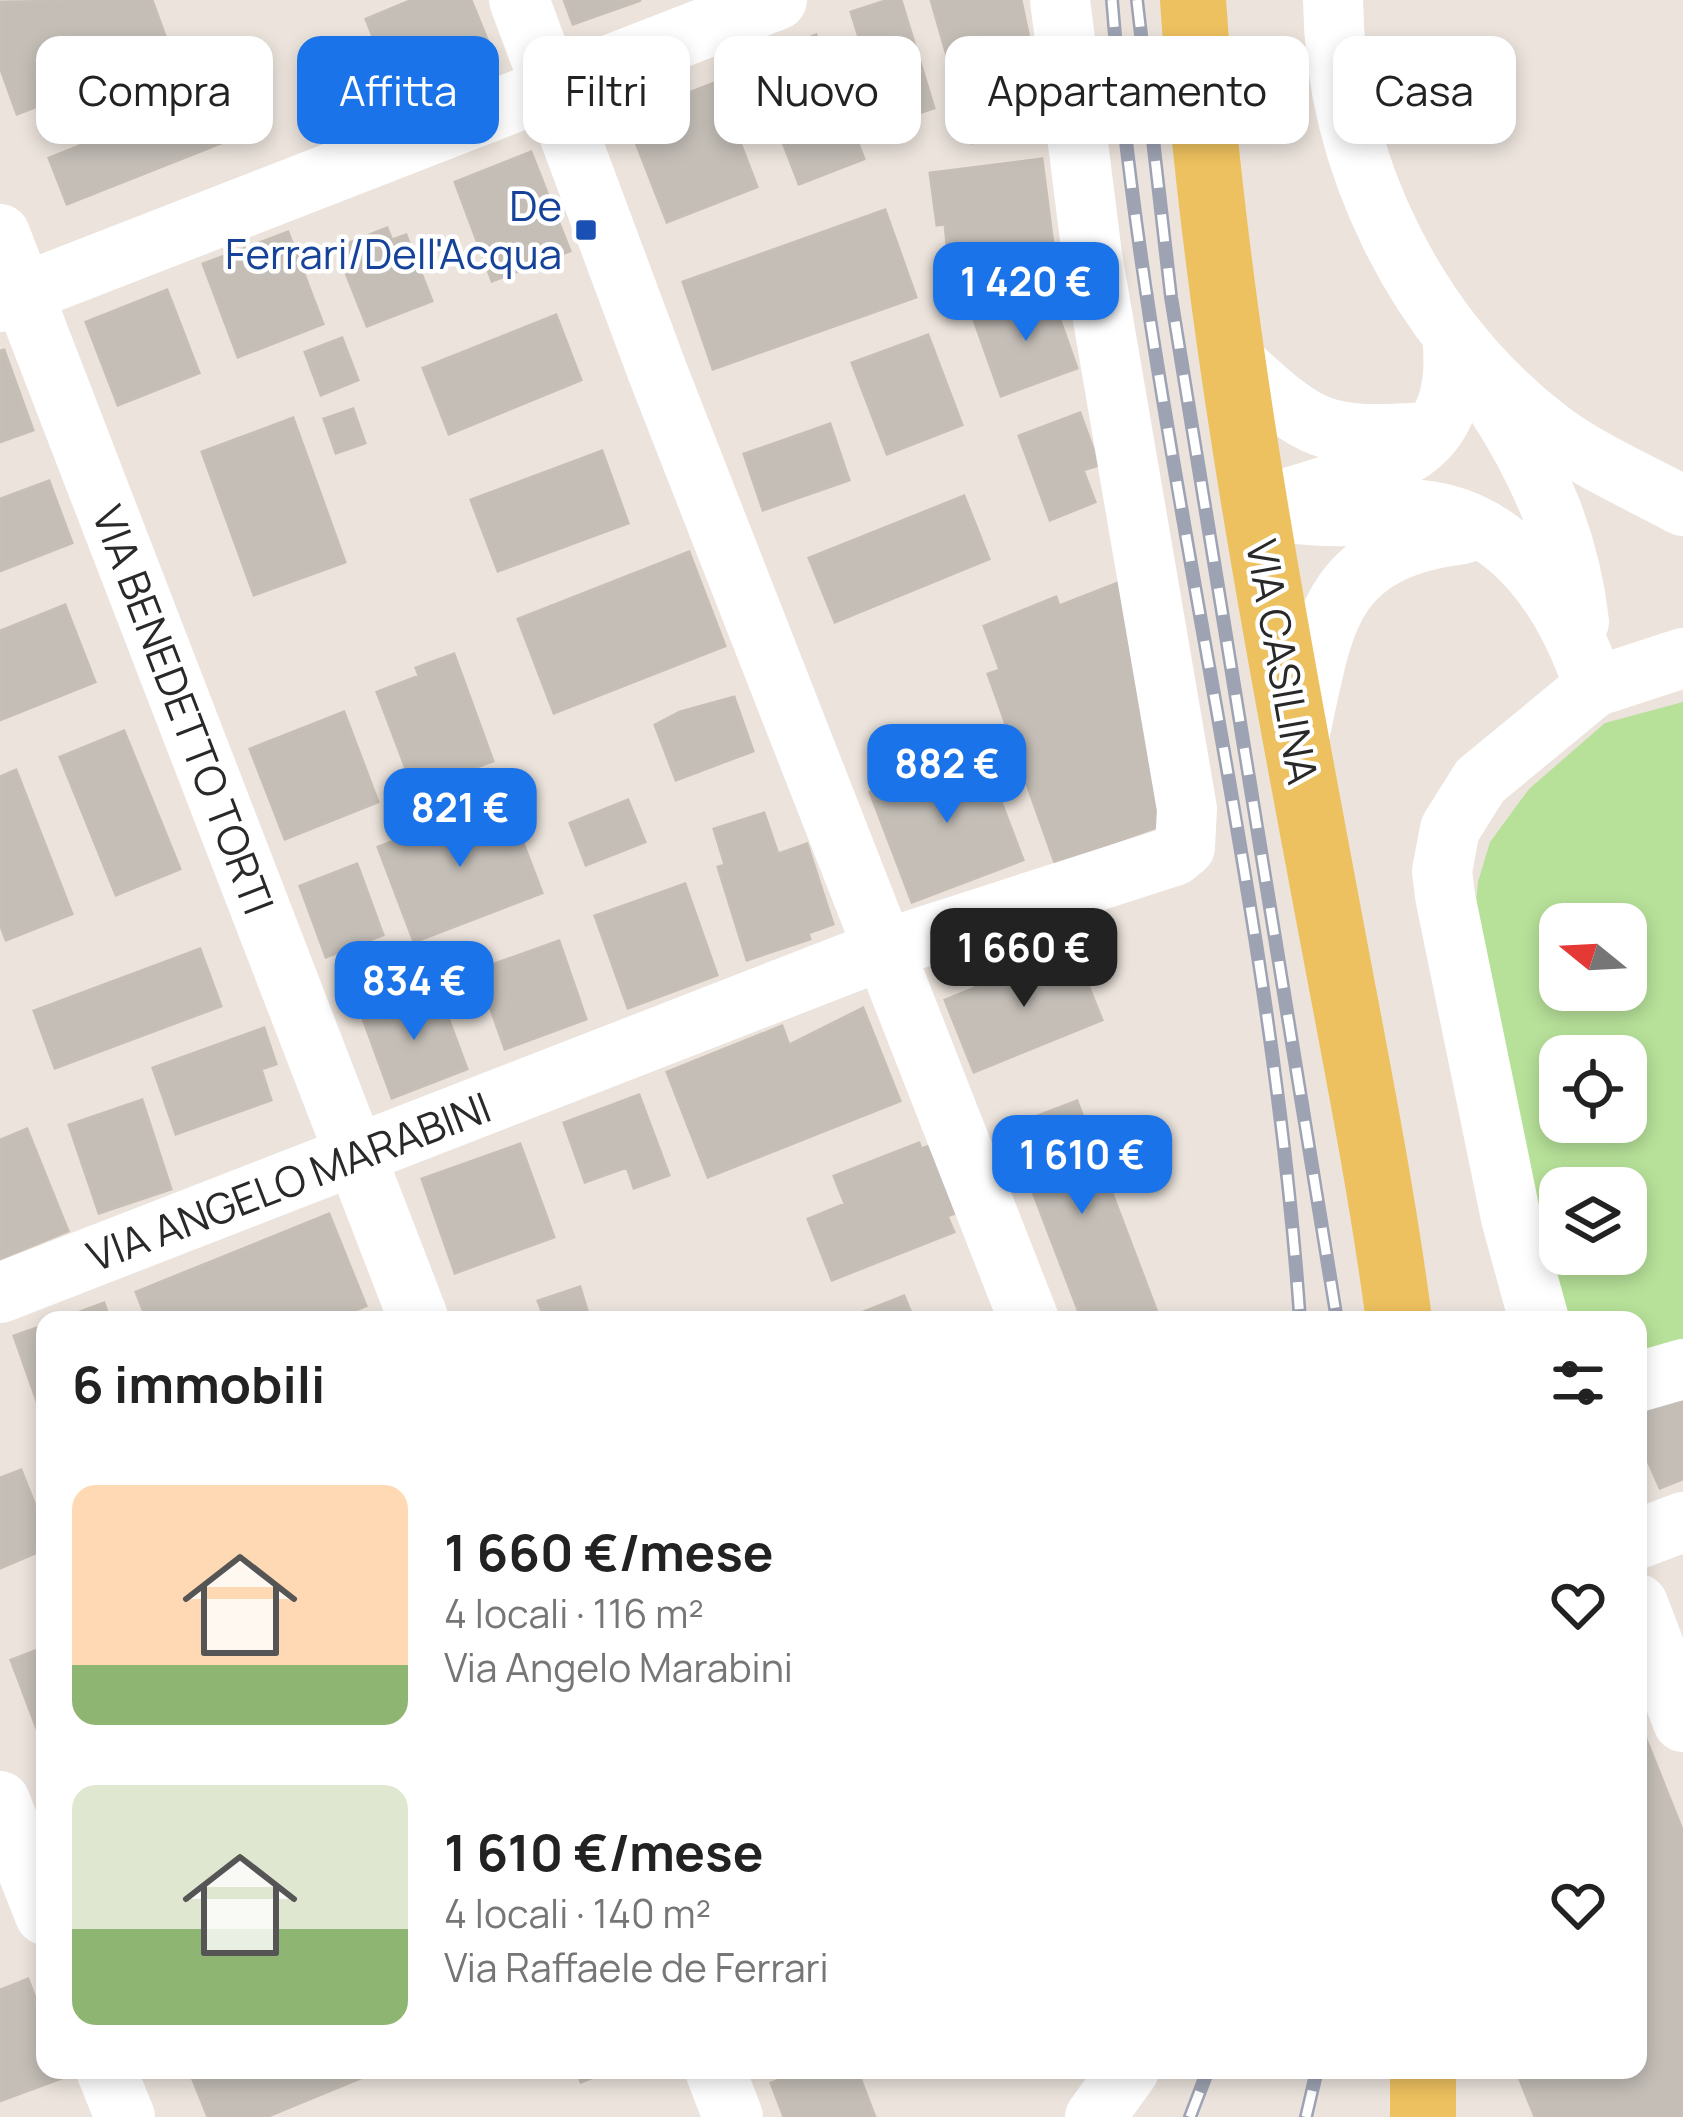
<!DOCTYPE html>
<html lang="it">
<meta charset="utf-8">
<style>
body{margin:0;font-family:Manrope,sans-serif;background:#f6f6f6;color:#222;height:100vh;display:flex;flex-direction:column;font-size:45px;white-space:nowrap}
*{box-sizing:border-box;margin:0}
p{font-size:39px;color:#767676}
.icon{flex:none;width:66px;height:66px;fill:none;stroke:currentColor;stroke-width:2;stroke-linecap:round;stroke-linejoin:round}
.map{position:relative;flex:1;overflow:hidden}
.drawer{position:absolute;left:36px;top:1311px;width:1611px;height:768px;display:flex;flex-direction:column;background:#fff;border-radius:24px;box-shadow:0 6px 18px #0003}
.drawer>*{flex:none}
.hud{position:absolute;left:36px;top:36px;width:1611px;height:108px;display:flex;gap:24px}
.needle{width:78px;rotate:288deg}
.buttons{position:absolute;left:1539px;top:903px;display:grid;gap:24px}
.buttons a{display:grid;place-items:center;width:108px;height:108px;border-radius:24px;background:#fff;box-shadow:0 6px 18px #0003;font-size:60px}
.price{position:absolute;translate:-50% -102px;padding:0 27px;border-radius:24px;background:#1a73e8;color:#fff;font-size:39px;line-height:78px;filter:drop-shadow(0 3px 6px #0008)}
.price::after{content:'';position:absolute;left:50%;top:72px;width:36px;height:27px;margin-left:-18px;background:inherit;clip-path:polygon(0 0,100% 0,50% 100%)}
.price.current{background:#222;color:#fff}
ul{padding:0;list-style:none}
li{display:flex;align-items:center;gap:36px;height:300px;padding:0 36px}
li span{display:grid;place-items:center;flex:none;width:336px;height:240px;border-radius:24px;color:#555}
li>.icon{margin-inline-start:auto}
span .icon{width:144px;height:144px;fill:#fffc;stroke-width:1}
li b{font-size:51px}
h2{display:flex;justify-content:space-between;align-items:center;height:144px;padding:0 36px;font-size:51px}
.tag{padding:0 42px;border-radius:24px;background:#fff;box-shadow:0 6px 18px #0003;font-size:42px;line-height:108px}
.tag.current{background:#1a73e8;color:#fff}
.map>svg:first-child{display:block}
</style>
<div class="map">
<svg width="1683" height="2117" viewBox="0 0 1683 2117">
<rect width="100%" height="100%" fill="#ebe3dc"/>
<path fill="#b7e199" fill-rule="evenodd" d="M1683,702V1347L1638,1353V1320H1562L1473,930L1478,882L1490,842L1529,789L1605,723ZM1560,924H1626V990H1560ZM1560,1056H1626V1122H1560ZM1560,1188H1626V1254H1560Z"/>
<path fill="#c4beb7" stroke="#c7bfb5" stroke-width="3" d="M152,0L172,55L17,114L0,67V2Z
M412,0H471L495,59L397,98L366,19Z
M564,0H641L573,24Z
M888,0H901L934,108L886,124L851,12Z
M931,0H1021L1033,57L979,76L999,131L972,143Z
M816,35L864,159L799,184L751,60Z
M717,82L757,187L667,222L626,117Z
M216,91L234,138L67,204L49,158Z
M531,152L570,251L492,281L455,182Z
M1042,159L1053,244L948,257L945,224L937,225L930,173Z
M885,210L916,297L713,369L683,282Z
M387,228L392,240L406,235L432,301L367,326L336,248Z
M288,232L323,324L238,357L203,264Z
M167,290L199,373L118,405L86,322Z
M1050,292L1077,368L1001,396L974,320Z
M556,315L581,380L449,434L423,368Z
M928,335L962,425L887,454L852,363Z
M342,338L358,380L321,395L305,352Z
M4,350L33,430L0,442V351Z
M353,409L365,443L336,453L324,419Z
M1080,413L1099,465L1083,470L1095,502L1050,520L1019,436Z
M293,418L345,562L254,595L202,452Z
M830,424L849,480L763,510L744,454Z
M602,451L628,523L498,571L471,500Z
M49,481L72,543L0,571V499Z
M964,496L989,559L835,622L809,558Z
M689,552L725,646L554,713L518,619Z
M1138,575L1177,820L1055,863L988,674L1000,670L984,626L1056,597L1059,606Z
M65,605L95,682L0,720V631Z
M454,654L493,761L414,790L377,692L419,676L416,668Z
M734,697L753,751L676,780L655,725L680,712Z
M344,712L378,802L285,839L250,749Z
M124,731L180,869L116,895L60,757Z
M981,749L1023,860L912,902L870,792Z
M16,770L72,914L6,940L0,924V777Z
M506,798L542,893L414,942L378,847Z
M628,800L645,842L586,865L570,823Z
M764,813L778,854L807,844L833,924L808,933L810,939L747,960L718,867L725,865L714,829Z
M357,864L383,935L326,957L300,886Z
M685,884L717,975L628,1008L595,916Z
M559,941L586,1019L505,1049L477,970Z
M1073,948L1102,1020L974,1072L945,1000Z
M200,949L221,1006L55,1068L34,1011Z
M437,988L467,1069L392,1098L362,1016Z
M863,1008L900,1101L708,1177L667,1072L782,1026L789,1045Z
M264,1028L276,1064L261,1069L271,1100L176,1134L153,1068Z
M639,1095L669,1175L634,1188L627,1167L585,1182L564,1123Z
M142,1100L171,1189L99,1213L69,1125Z
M1077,1101L1160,1320H1082L1008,1127Z
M27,1129L68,1231L0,1259V1140Z
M919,1143L921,1149L935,1144L961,1211L947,1216L954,1232L832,1280L808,1219L845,1204L834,1176Z
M520,1144L554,1237L455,1273L422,1179Z
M329,1214L366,1306L331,1320H147L136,1292Z
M580,1287L590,1320H524L543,1314L538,1301Z
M904,1296L914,1320H843Z
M104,1303L110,1320H58Z
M45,1325V1424L14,1336Z
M1683,1389V1479L1660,1488L1648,1461L1638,1465V1408Z
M21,1470L45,1530V1549L0,1568V1478Z
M45,1647V1741L42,1742L11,1660Z
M1638,1719L1683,1832V2117H1535L1516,2070H1638Z
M28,1979L45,2024V2070H62L65,2077L0,2101V1990Z
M189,2070H380L266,2117H208Z
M576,2070H611L581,2082Z
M805,2070H857L875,2117H784L771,2083Z"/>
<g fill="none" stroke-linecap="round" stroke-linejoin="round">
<path stroke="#fff" stroke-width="60" d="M519,0L658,373L1029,1320
M1333,0C1335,165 1417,328 1547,429C1587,460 1639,482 1683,506
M0,234L419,1320
M0,302L777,0
M1235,362C1312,432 1321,439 1427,432
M1494,401C1539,470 1570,540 1579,622
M1294,496C1390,466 1465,455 1452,335
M1254,509C1285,513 1316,517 1347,516C1372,516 1397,508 1422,510C1515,520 1568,607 1594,687
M1297,746C1324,629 1322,552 1463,534
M0,1293L885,949L1174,856L1185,847L1187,809L1092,255L1060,0
M1539,1320L1511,1218L1445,896L1442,871L1450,829L1480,781L1594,687L1683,658
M1638,1382L1683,1369
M1638,1539L1683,1522
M1638,1604L1683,1722
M0,1801L45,1915
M106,2070L125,2117
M715,2070L733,2117
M1095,2117L1129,2070"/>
<path stroke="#edc15f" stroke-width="66" d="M1193,0C1214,309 1272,613 1329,917C1354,1051 1381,1184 1399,1320
M1423,2070V2117"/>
<g stroke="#9ea3b3" stroke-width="14">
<path id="rail" d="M1112,0C1147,443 1270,876 1300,1320
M1137,0L1171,297L1337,1320
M1190,2117L1208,2070
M1306,2117L1317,2070"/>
</g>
<use href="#rail" stroke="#fff" stroke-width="9" stroke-dasharray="27" stroke-linecap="butt"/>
</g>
<rect fill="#1a4fb4" stroke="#fff" stroke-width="4.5" x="574" y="218" width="24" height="24" rx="6"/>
<g text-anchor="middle" stroke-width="9" stroke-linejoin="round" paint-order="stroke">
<g font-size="42" fill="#164399" stroke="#fff" text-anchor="end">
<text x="562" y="221">De<tspan x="562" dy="48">Ferrari/Dell'Acqua</tspan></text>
</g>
<g font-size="42" fill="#292929" stroke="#fff">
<text transform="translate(1282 662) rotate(80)" y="15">VIA CASILINA</text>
<text transform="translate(183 710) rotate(69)" y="15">VIA BENEDETTO TORTI</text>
<text transform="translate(289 1182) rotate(-21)" y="15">VIA ANGELO MARABINI</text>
</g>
</g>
</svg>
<div class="buttons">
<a><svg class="needle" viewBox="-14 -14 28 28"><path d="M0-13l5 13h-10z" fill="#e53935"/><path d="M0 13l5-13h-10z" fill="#767676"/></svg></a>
<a><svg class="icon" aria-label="locate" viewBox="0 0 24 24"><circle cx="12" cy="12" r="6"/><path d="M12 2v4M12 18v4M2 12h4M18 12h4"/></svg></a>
<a><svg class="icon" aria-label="layers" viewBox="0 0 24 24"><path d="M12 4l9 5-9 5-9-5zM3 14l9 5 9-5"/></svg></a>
</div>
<b class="price" style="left:1026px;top:344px">1 420 €</b>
<b class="price" style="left:947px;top:826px">882 €</b>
<b class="price" style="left:460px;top:870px">821 €</b>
<b class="price current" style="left:1024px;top:1010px">1 660 €</b>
<b class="price" style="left:414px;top:1043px">834 €</b>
<b class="price" style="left:1082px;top:1217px">1 610 €</b>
<div class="hud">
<a class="tag">Compra</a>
<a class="tag current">Affitta</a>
<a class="tag">Filtri</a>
<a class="tag">Nuovo</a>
<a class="tag">Appartamento</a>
<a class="tag">Casa</a>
</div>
<section class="drawer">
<h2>6 immobili<svg class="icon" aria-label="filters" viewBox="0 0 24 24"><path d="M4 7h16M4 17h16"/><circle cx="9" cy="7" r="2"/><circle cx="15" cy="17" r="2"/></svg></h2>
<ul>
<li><span style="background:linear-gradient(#ffd9b3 75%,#8fb573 0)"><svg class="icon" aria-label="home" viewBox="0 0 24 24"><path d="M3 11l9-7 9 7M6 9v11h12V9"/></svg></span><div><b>1 660 €/mese</b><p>4 locali · 116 m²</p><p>Via Angelo Marabini</p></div><svg class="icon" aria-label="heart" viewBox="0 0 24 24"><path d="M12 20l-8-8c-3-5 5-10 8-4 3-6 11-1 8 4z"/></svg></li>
<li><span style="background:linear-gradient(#dfe7d0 60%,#8fb573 0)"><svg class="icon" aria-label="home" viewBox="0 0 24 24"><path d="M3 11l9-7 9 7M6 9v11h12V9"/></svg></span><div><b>1 610 €/mese</b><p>4 locali · 140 m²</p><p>Via Raffaele de Ferrari</p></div><svg class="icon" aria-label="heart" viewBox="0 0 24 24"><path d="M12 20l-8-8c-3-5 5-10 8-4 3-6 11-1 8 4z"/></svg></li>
</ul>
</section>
</div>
